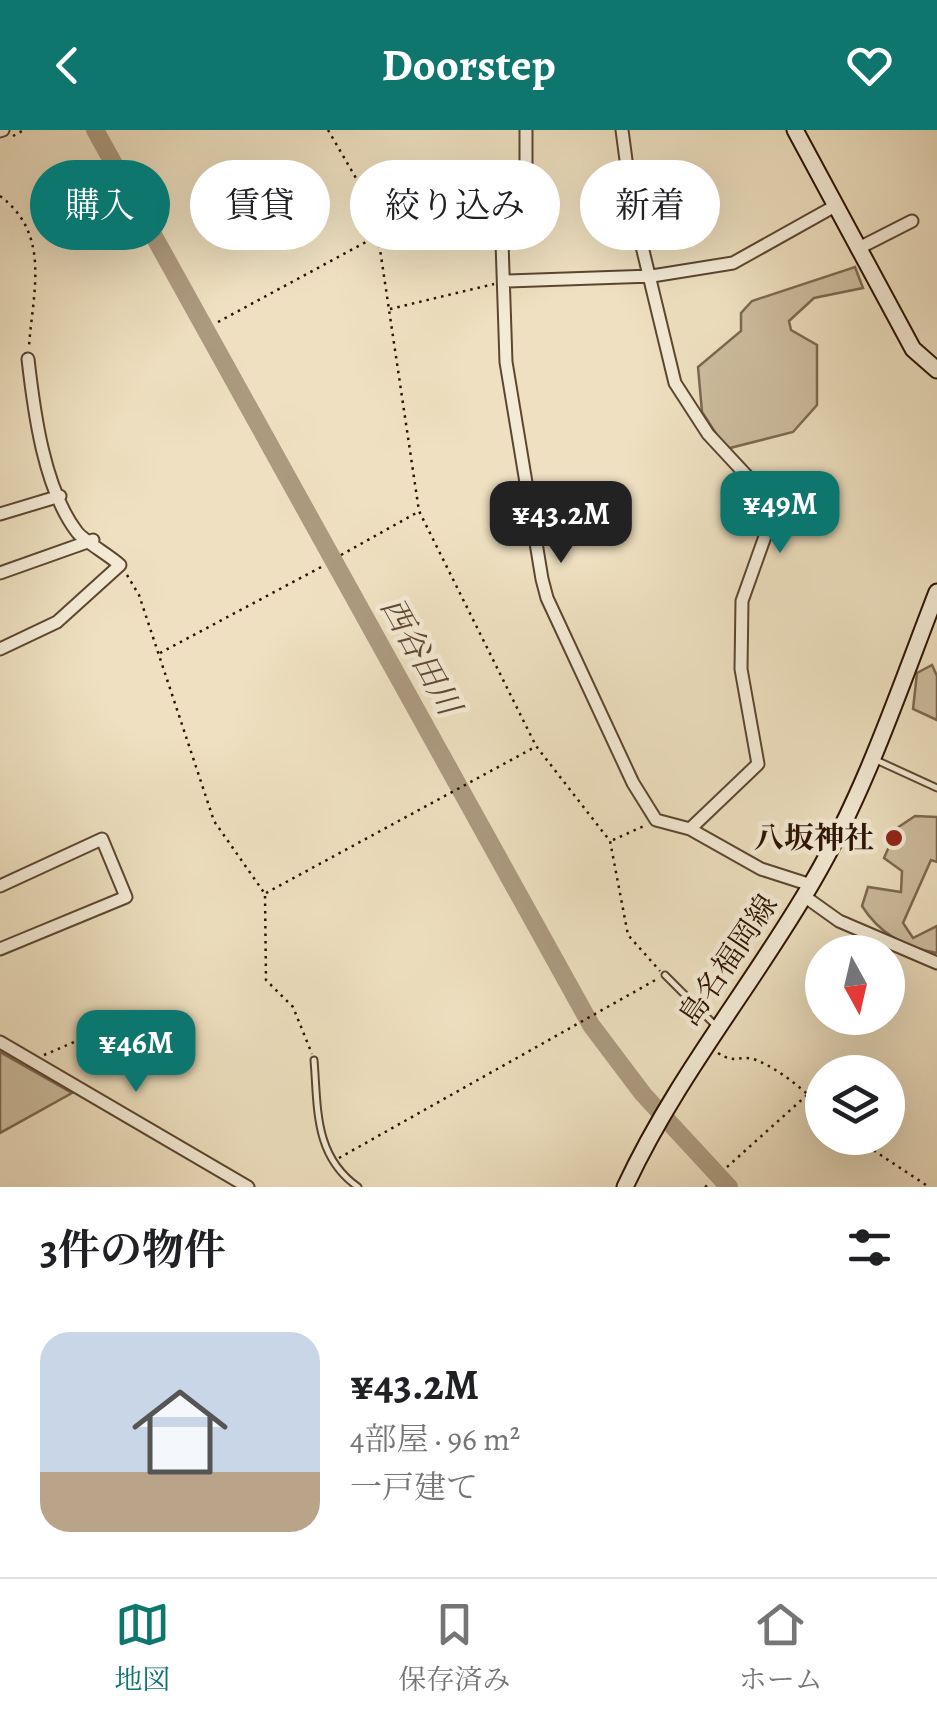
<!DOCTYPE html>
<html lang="ja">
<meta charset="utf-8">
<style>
body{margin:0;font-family:Alegreya,"Noto Serif JP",serif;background:#f2f2f2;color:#202124;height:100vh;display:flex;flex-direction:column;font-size:38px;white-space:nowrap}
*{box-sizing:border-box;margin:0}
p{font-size:32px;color:#757577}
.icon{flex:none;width:55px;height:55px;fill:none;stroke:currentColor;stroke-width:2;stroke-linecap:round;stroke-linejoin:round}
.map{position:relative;height:1057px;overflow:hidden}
.side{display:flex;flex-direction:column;background:#fff;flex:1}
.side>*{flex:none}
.guide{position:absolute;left:30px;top:30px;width:878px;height:90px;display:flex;gap:20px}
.needle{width:65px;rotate:172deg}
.tools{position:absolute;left:805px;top:805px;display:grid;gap:20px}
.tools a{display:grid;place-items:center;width:100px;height:100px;border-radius:50%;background:#fff;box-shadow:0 10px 40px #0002;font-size:50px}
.price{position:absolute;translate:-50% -85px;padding:0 22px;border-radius:20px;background:#0f766e;color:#fff;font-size:32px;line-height:65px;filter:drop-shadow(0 2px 5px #0008)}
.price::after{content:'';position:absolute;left:50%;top:60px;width:30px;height:22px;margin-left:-15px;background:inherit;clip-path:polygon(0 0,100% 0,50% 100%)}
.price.active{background:#222;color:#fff}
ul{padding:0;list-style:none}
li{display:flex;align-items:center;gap:30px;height:250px;padding:0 40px}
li+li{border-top:2px solid #e0e0e0}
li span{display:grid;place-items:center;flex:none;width:280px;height:200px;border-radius:30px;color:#555}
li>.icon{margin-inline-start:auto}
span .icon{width:120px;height:120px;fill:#fffc;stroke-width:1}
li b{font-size:42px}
h2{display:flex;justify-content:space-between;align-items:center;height:120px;padding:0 40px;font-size:42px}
.pill{padding:0 35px;border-radius:45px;background:#fff;box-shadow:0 10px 40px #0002;font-size:35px;line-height:90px}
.pill.active{background:#0f766e;color:#fff}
header{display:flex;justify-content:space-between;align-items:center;height:130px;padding:0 40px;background:#0f766e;color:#fff;font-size:45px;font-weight:600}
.menu{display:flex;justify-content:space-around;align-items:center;height:140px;border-top:2px solid #e0e0e0;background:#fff;font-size:28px;color:#757577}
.menu a{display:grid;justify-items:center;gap:5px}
.menu .active{color:#0f766e}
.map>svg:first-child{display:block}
</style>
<header><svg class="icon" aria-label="back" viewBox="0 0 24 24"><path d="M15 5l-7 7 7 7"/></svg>Doorstep<svg class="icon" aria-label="heart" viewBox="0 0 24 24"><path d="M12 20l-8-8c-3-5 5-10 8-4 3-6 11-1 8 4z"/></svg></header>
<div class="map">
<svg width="937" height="1057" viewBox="0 0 937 1057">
<rect width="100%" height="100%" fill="#eee0c0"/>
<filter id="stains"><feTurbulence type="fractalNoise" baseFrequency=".002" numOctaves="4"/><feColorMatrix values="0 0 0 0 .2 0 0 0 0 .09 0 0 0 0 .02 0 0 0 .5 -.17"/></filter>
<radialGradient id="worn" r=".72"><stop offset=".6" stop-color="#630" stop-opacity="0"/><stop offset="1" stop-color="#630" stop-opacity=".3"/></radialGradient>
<path fill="#cdbd9f" stroke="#7c6850" stroke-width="2.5" d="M855,137L863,158L814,168L789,191L791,200L817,215V275L793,302L726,319L702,282L698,237L741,201V183L752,171Z
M932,535L937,546V590L913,579L917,543Z
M915,686L937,687V732L931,730L903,793L913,808L937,796V823C905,818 879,803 862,776L868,757L901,762L902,741L884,728L897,698Z
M0,922L72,963L0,1003Z"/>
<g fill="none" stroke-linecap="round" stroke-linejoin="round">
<path stroke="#ac9a7f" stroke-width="18" d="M95,0L591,895L643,964L729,1057"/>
<g stroke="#5c4630" stroke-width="9">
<path id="lane" d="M876,630L937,658
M665,845L716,896
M314,930C318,979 314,1026 358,1057"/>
</g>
<g stroke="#5c4630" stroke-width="15">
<path id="street" d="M526,0V39L502,112L506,232L542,449L547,468L633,653L656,690L690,699L761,739L811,755
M622,0L632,75L675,253L708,304L773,374V384L742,471L741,539L758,634L690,699
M0,1L3,0
M857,119L912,91
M505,151L652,146L733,133L835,76
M0,384L60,366
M0,443L93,410
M0,519L57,492L120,435C109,425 84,411 77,402C44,359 34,282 28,229
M0,756L102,709L126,767L0,819
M804,766L839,791L937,833
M0,912L248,1057"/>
</g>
<g stroke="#2c1200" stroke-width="19">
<path id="secondary" d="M795,0L913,219L937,240
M625,1057C676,947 753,855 813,751C866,660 899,560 937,462"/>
</g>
<path stroke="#2c1200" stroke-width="2.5" stroke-dasharray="2.5 5" stroke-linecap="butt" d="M328,0L374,79L419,381L536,616L610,711L628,805L660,841
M13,6L24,0
M0,66C51,104 33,161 29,216
M390,179L494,154
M218,192L377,106
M341,425L418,382
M127,445L139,465L214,691L265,764L266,850L293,877L312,924
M160,523L323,436
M613,710L646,695
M266,763L535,617
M718,923C736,935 740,924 756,930C781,940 803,960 822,977
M44,925L116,894
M855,1008L929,1057
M339,1028L659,848
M727,1037L807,965
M705,1057L710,1053"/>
<use href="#lane" stroke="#f4ebd6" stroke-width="5"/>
<use href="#street" stroke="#f4ebd6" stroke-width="11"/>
<use href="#secondary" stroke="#f4ebd6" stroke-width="15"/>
</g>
<circle fill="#8f2418" stroke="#f4ebd6" stroke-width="4" cx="894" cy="708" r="10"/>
<g text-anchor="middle" stroke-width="9" stroke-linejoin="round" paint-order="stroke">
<g font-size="30" font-weight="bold" fill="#2c1200" stroke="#f4ebd6" text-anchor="end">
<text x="874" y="718">八坂神社</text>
</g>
<g font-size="30" fill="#2c1200" stroke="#f4ebd6">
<text transform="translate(728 830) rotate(-56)" y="10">島名福岡線</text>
</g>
<g font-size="32" font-style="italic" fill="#5f4833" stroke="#f4ebd6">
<text transform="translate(421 526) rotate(61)" y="11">西谷田川</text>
</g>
</g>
<rect width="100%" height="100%" filter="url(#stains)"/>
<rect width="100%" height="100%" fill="url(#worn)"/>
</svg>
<div class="tools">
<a><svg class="needle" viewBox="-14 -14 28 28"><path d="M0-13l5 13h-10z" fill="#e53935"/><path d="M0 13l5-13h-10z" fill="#757577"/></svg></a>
<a><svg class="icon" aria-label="layers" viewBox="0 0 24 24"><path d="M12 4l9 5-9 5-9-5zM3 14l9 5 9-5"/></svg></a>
</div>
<b class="price" style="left:780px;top:426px">¥49M</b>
<b class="price active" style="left:561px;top:436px">¥43.2M</b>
<b class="price" style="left:136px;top:965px">¥46M</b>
<div class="guide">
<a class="pill active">購入</a>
<a class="pill">賃貸</a>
<a class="pill">絞り込み</a>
<a class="pill">新着</a>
</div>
</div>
<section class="side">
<h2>3件の物件<svg class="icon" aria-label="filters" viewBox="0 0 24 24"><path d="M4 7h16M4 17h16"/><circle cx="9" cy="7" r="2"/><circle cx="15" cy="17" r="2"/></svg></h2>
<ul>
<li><span style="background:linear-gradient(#c9d6e8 70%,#b9a48a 0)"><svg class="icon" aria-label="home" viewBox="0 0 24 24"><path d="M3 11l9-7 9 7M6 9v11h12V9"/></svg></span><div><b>¥43.2M</b><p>4部屋 · 96 m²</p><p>一戸建て</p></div></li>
</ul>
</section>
<nav class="menu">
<a class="active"><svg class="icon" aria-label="map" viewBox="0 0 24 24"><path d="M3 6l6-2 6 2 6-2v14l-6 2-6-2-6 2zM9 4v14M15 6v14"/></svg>地図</a>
<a><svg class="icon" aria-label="saved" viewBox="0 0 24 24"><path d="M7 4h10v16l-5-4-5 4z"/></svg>保存済み</a>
<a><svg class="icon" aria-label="home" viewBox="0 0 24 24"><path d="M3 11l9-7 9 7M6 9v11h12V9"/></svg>ホーム</a>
</nav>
